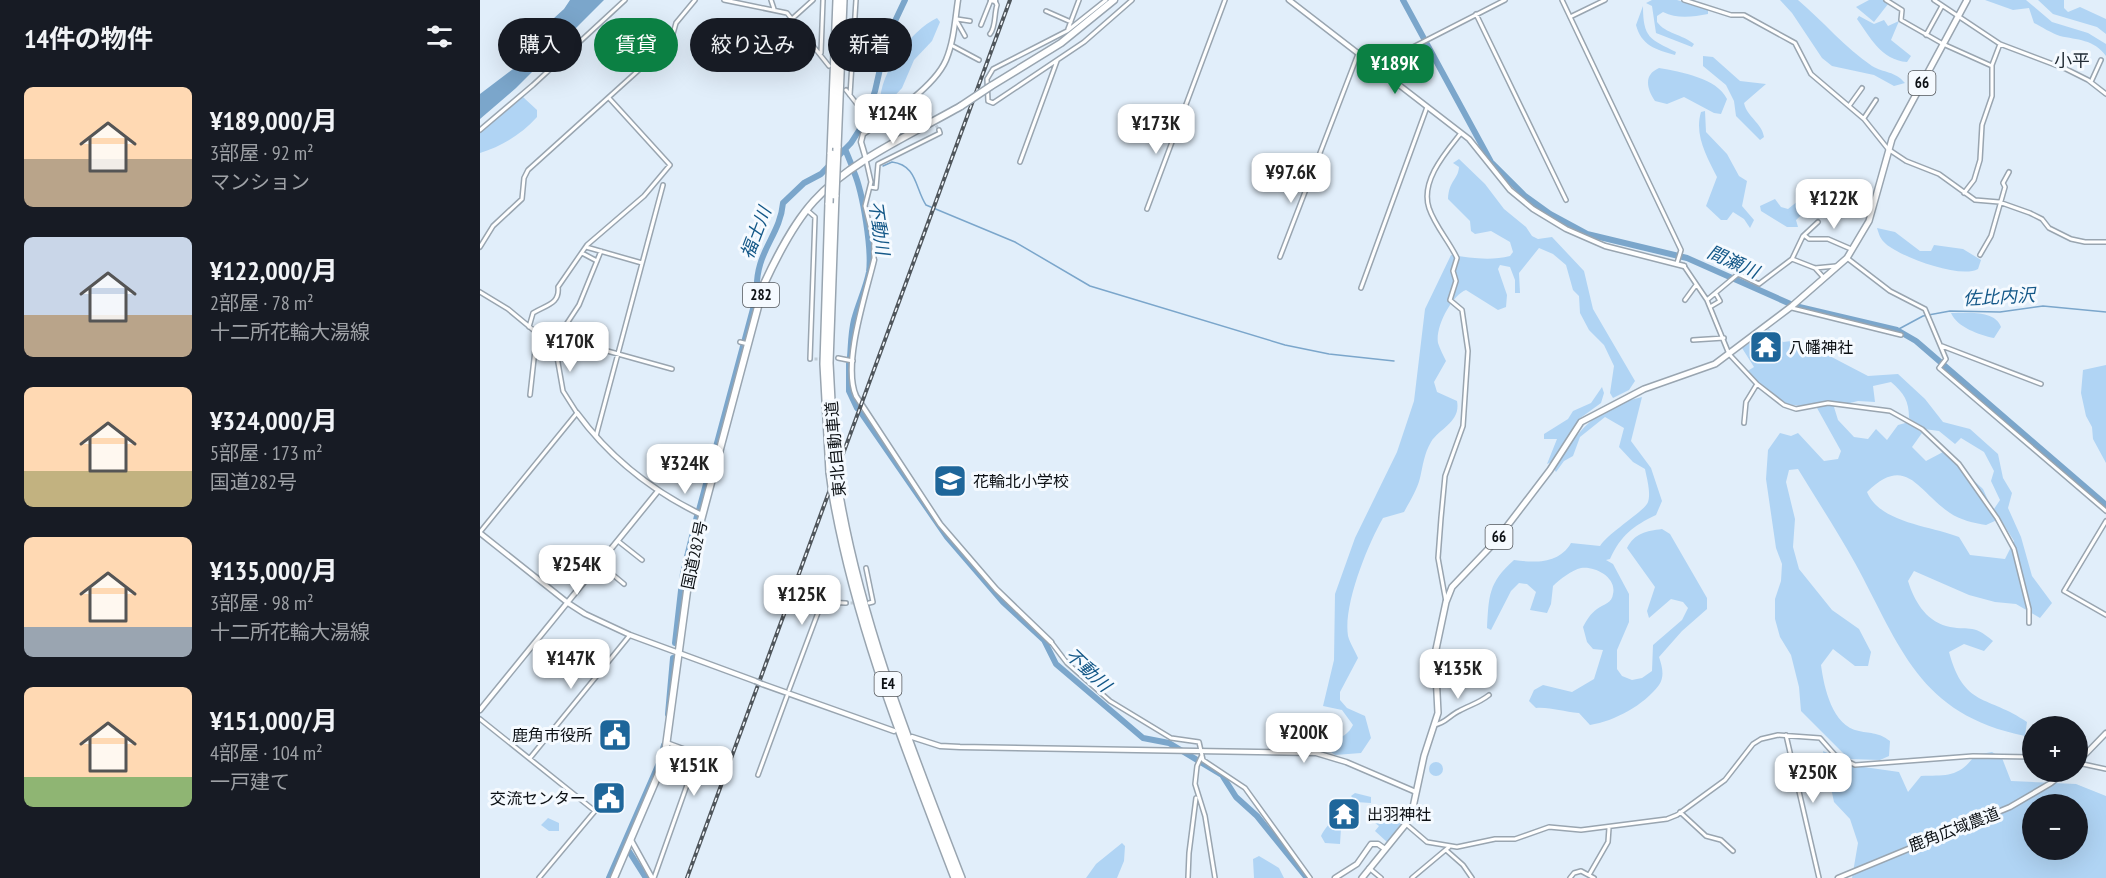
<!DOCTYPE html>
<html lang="ja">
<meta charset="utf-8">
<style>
body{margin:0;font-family:"PT Sans Narrow","Noto Sans JP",sans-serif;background:#20242c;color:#f1f3f6;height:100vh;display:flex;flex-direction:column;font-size:22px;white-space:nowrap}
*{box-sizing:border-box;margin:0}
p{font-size:20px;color:#9ea1a6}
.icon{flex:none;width:33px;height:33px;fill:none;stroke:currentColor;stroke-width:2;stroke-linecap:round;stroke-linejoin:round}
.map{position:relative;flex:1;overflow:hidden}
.panel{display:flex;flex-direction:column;background:#171b24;width:480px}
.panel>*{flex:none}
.guide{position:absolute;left:18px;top:18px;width:570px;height:54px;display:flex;gap:12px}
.tools{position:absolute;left:1542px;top:716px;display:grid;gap:12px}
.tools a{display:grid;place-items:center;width:66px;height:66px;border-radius:50%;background:#171b24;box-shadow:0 6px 24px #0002;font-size:30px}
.price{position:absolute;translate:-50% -51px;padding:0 14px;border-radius:12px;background:#fff;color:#222;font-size:20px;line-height:39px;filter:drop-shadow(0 2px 3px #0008)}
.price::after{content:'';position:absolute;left:50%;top:36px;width:18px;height:14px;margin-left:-9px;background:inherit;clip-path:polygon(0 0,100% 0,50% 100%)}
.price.current{background:#0b8043;color:#fff}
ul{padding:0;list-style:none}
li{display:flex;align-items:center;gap:18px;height:150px;padding:0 24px}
li span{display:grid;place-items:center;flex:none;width:168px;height:120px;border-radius:9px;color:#555}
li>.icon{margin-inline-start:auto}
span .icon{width:72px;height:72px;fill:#fffc;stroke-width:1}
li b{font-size:26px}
h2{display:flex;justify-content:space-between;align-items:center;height:72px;padding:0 24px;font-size:26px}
.chip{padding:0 21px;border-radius:27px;background:#171b24;box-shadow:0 6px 24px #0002;font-size:21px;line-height:54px}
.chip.current{background:#0b8043;color:#fff}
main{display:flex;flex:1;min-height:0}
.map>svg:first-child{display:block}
</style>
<main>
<section class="panel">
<h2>14件の物件<svg class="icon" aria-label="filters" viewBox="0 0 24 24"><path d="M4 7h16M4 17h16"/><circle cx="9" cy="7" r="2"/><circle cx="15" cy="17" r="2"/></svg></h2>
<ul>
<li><span style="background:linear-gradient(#ffd9b3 60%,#b9a48a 0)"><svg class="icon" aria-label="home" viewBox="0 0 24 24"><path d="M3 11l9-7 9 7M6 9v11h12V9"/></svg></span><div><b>¥189,000/月</b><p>3部屋 · 92 m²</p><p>マンション</p></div></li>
<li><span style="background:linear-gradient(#c9d6e8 65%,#b9a48a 0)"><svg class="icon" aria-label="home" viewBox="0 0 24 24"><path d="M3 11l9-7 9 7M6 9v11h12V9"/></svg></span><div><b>¥122,000/月</b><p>2部屋 · 78 m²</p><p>十二所花輪大湯線</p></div></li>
<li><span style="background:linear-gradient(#ffd9b3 70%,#c2b280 0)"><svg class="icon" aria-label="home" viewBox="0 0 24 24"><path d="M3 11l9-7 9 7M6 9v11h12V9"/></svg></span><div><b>¥324,000/月</b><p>5部屋 · 173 m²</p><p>国道282号</p></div></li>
<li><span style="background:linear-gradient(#ffd9b3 75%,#9aa5b1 0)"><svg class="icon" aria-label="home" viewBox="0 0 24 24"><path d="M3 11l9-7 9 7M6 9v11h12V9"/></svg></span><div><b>¥135,000/月</b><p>3部屋 · 98 m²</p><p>十二所花輪大湯線</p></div></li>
<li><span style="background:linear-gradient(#ffd9b3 75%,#8fb573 0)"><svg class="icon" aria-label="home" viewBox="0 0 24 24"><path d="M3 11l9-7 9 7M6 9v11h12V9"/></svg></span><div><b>¥151,000/月</b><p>4部屋 · 104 m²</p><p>一戸建て</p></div></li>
</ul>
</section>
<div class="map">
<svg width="1626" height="878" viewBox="0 0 1626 878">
<rect width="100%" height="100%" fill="#e1eefa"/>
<path fill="#b0d4f4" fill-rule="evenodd" d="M1172,0H1197L1228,9V14C1212,17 1197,19 1183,12L1177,16V22C1186,34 1202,34 1214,44L1212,47L1176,33L1172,6L1166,3Z
M1300,0H1318C1343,21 1365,48 1392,66C1404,73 1415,71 1425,83L1414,86L1394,75L1352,66L1342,58L1312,13Z
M1389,0H1403L1408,4L1394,22L1376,7Z
M1505,0H1546L1572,22L1608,33L1626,44V56C1614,39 1597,40 1580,36C1571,33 1562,27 1554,23L1549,8L1533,10Z
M1558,0H1584V8L1588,12L1600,7L1626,19V34L1617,27L1573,14Z
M1163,6C1163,38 1170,39 1196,52L1195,55C1176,50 1161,45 1156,25Z
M1379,16L1394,24L1404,20L1408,26L1419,21L1411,40L1431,56L1427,62C1401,60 1390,37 1377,19Z
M457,18L460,22L452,41L434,60L422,88L405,106L400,103C400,72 430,31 457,18Z
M1223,56L1233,57L1260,81L1286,84L1264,103C1267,117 1282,123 1284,137L1280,140L1256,116L1254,101L1246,85L1223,66Z
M1179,68C1201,72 1237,78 1247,99L1241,114L1234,113L1204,97L1187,104L1175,101C1167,89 1163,75 1179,68Z
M43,97L57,110V117C42,134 22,146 0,153V133Z
M1225,111L1226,132L1247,154L1259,176L1267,181L1262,206L1274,220L1270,228L1264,219L1253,212L1247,220H1241L1226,206L1237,177C1227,157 1214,135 1221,112Z
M979,159L1005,184L1024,209L1046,227L1052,236L1058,239L1072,237L1104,271L1113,309L1155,381L1149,390L1133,398L1130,393L1134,366L1124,345L1109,330L1100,313L1099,296L1093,290L1086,265L1073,254L1059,248L1039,273L1040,293H1035V280L1030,267L1020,265L1018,269L1027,295L1026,307L1018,310L986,290C972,295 955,327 958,343C960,349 963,355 966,361L954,382L957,392L977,401C981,422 960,428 951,442C944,454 943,465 940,478C937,490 930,501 924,512L903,518C888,544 863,605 868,636C870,643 875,651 878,658L860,692V700L867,708L885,716L891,738L881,753L855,755L845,747C852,737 865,741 873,725L862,710L843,706L854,660L855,594L875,538L917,452L934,401L945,309L971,255C990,258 1011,261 1030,256L1033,252L1030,242L1011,231L995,234L991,231L990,221L968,199C969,180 978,180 979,167L973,163Z
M1295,199L1301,207L1308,209L1318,201H1323L1328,209L1316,220L1318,227H1307L1281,211L1280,206Z
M1397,228L1415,232L1440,251H1451L1454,245L1483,249L1501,260L1498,269C1480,279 1421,257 1406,244C1400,239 1399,234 1397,228Z
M1471,313C1488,313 1515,310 1521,327L1514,338C1499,335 1477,327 1471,313Z
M1289,329L1303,342L1319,340L1388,376L1418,374L1445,399L1463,422L1490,429L1518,454L1523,478L1532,493L1528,508L1541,537L1552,576L1572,603L1560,618L1536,604L1515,602L1489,595L1434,571L1428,581C1434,600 1445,620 1466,626C1489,632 1491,622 1513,641L1504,651L1484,644L1469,652C1484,708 1508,695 1547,722L1545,736C1438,714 1421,647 1375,563C1357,531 1337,500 1318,469L1309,470L1306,482L1315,519L1313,547L1319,569L1352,610L1379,629L1391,652L1388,666H1375L1353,649L1341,665C1344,687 1352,726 1379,731C1392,734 1398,732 1410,741L1409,756L1400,760L1369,759L1321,711L1319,687L1311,655L1300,637L1295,619V599L1301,581L1302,564L1296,548L1286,479L1288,450L1300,433L1311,436L1318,433L1344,461L1358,459L1361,451L1337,408L1305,404L1266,372L1274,367L1262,348ZM1411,382C1424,393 1429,401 1429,418L1444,429L1459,431L1475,444L1481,438L1504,452L1514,471L1511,481L1520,500L1514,509L1534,541L1525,559L1490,555L1479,537C1451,526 1400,523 1387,492C1427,453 1438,492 1470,513C1480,520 1494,523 1506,525L1517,520L1503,489L1463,452L1446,461L1432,447L1442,433L1429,422L1418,425L1407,440L1396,429L1388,439L1374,437L1358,420L1354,407L1378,401L1395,402L1393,386Z
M1626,365V463L1613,439L1612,427L1606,416L1601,393L1603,370Z
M1122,387L1124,393L1121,403L1099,419L1074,461L1067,464L1077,439H1064V434L1088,419L1093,411L1111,403Z
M1162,397L1151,441L1171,468L1182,501L1176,515C1153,526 1141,535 1130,559L1126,560L1133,564L1149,594V622L1137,650V669L1142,676L1152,680L1162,678L1172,671L1173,645L1202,620L1208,608L1203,602L1191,599L1169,618L1167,611L1175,587L1147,548C1155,533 1166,531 1182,529L1190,534L1227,598V609L1202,631L1179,657C1182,666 1185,676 1179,685C1164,705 1135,721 1110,725L1099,713C1083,712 1071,707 1056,708L1049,701L1054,690L1063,685L1092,692L1114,679L1123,650L1113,649L1107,642L1103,627C1106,621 1111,613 1117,609C1124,604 1132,603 1133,594C1137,578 1116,566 1101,568C1092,570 1080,579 1073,586L1071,604L1067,613L1050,610L1056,592L1047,584L1039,583L1031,591L1011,630L1007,628C1009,596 1008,583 1034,560C1055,563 1079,564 1091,543L1120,546C1128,533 1166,510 1168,502C1171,493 1167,479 1165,469L1153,462L1139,447L1144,428L1125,417L1100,437L1093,456L1084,461L1076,472L1074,469C1098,430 1115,408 1162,397Z
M111,644L128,658L119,669L102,655Z
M1343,751L1377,766L1419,772L1428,792L1441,776C1466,775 1479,778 1495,755L1512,752L1522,758L1531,781L1596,784L1626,796V878H1372L1378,843L1370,819L1354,802ZM1552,804H1598V849H1552Z
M949 769a7 7 0 1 1 14 0a7 7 0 1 1-14 0Z
M875,793L891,797V803L876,802L871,796Z
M868,809V816L861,828L860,844L845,843L841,836C846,826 858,812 868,809Z
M913,809L925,819L907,842L895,831L899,826L890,819L892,816L899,821Z
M68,818L79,823V831H69L61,825Z
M642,843L645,846L644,861L637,878H606L616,864Z
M779,856L799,868L804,878H774L773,859Z"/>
<path fill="#7ba6cb" d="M90,0H124L36,88L0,119V94L41,63L52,45L30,58L84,9Z"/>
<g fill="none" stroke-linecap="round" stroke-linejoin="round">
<path stroke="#7ba6cb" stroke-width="1.5" d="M403,166L412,162C437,165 435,188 446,205L535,242L610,286L805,345L849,354L914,361
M1417,330L1443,316L1470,311L1520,312L1563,306L1626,312"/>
<path stroke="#7ba6cb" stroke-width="6" d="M923,0L1011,162L1045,196L1070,214L1107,234L1207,258L1315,306L1417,330L1436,341L1626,505
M365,149L372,166
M370,357C371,345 371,332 374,320C378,304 386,288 389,272C392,250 383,193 374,172
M369,363V391L377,408
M382,414L467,537L523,602L564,640L576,664L663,738L689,743L742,775L756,797L777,816L827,878
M219,510L277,294C274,252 300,237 303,203L324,183L341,174L371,143L385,121L395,91L407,38L425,0
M195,643L203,573L217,516
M188,714L193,658
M145,845L166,878
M129,878L180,761L184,745"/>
<path stroke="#c1cdd8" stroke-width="3" stroke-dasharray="3 1.5" stroke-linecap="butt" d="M449,114L459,130
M330,359H344
M366,603H378"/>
<g stroke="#99a5b0" stroke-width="6">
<path id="minor" d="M244,0L307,13L349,66
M291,0L294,9
M626,0L587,31L513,69L507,79L508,101L513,103L604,42L652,0
M1082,0L1201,250L1197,263
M1204,0L1251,15H1264L1315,43L1331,74L1384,119L1408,149L1426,161L1459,174L1495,200L1519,202L1550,213L1562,219L1569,228L1591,239L1605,242H1626
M1406,0L1422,10L1421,20L1463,44L1512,66
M1454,0L1520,44L1586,69L1608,80L1626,94
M566,11L591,22
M996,14L1086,200
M1090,17L1125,0
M313,18L333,0
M477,19L490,21
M476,20L485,36
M501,25L511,0
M588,29L599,0
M510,34C516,27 514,14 517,5L515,1
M1446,35L1462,6
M471,45L499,60
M341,53L343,0
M896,66L1025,0
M1611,82L1621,60
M366,90L394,126
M370,95L376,0
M1369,106L1382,88
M415,115L430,123L448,112L449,114
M1384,118L1396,100
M0,130L53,85L145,0
M386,160L391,182L385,206L394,242V260
M540,162L577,61
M390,187L396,188L398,164L460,133L459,130
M1484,193L1494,180L1500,160L1502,125L1512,96V65L1520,44
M667,209L745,0
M328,211L335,217L330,359
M1324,235L1329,239H1348L1371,249
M0,247L13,226L42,199L44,178L48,170L191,41L196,23L215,0
M106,247L162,263
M102,253L117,261
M1500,255L1511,236L1525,187L1523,183L1529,172
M800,257L878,54
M1367,258L1410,291L1445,309L1466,359L1459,368L1626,511
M1312,259L1323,236L1338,222
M1204,266L1227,300L1249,354L1277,384L1304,405L1316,409L1348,403L1410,411L1442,429L1479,464L1517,518L1534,549L1549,609V623
M1335,268L1344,278
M881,288L947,107
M0,292L28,309L57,333L74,340L83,391L97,413L0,532
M1205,300L1216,285
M1227,300L1258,274L1279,284L1312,259L1335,268L1356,266
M1230,307L1240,301L1236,294
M1312,308L1421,335
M49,327L53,313C66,305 80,304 78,287L107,245L164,196L190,165L129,98
M77,337L192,369
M78,337L99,305L121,251
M1213,340L1244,338
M260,342L268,344
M1462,346L1561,384
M358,358L373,361
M50,395L57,332
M1264,423L1266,402L1277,384
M116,436L183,185
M1626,521L1584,591L1626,615
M138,541L162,560
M120,564L144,584
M386,568L393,602L389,603
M966,602L958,558L961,518L965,476L983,426L988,351L982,310L970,300L976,281L973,271L977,258C969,241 955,226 949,208C940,181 966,152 981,133
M571,642L587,663L630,701L691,738L719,742L723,760L765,788L830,878
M309,690L339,610C347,601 355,602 366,603
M0,719L115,811L59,878
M954,725C965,724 970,715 979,711C990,705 999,703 1009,695
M1306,735L1339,878
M722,755L717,766L715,784L725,816L735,878
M50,758L150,635
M1598,763L1626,769
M278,775L307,696
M1200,812L1226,836L1241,840L1253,851
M926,824L947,842L977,847L1015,839H1035L1069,827L1101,830L1187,819L1197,815L1245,780L1273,744L1281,739L1298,735L1340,738L1355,755L1375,765L1493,756L1552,757
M966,850L983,865L992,878
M889,868L901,878
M1109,875L1128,842L1129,828
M174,878L218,754L188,743
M708,878L709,853L716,798
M932,878L969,847
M1090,878L1094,873L1101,871L1114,878"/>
</g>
<g stroke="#99a5b0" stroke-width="7">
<path id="tertiary" d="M511,0L515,1
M809,0L989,139L1030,190L1053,209L1086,229L1125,246L1204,266
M386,159L381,142L383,134C407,118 454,88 466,60C474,41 475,20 478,0
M394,260C386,294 362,364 376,396L460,524L516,589L571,642
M97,413C130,458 172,491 222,515
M0,533L88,603L105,614L150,635L275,681
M282,684L414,731
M0,710L178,491
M432,737L460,746L480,747L836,753L866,762L936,792
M1598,762L1626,733
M151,840L172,878
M855,878L877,864L891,844H898L905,849
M1358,878L1530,807L1571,783L1586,771"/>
</g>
<g stroke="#99a5b0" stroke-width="8">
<path id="primary" d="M882,878L925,825L932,812L944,756L958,713L955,654L966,602L972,587L1015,542L1070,470L1101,422L1164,389L1235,364L1312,306L1367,258L1389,221L1412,139L1487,0"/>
</g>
<g stroke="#99a5b0" stroke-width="9">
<path id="trunk" d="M511,86L581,43L634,0
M134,878L184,761L212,554L284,284C297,256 313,224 334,201C370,161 434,133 481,106"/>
</g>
<g stroke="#99a5b0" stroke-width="10">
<path id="motorway" d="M357,148L363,0
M351,154L357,0
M349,203L344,364L350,472
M354,459L349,363L355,195
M357,483C379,620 431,749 481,878
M353,494C376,627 427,752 475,878"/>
</g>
<use href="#minor" stroke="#fff" stroke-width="3"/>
<use href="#tertiary" stroke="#fff" stroke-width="4"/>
<use href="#primary" stroke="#fff" stroke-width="5"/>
<use href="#trunk" stroke="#fff" stroke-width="6"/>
<use href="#motorway" stroke="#fff" stroke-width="7"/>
<g stroke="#4f565c" stroke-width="4">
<path id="rail" d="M207,878L530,0"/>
</g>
<use href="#rail" stroke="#f5faff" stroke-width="1.5" stroke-dasharray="4.5" stroke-linecap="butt"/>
<g stroke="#99a5b0" stroke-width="7" stroke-linecap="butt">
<path id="tertiary-bridge" d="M275,681L282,684"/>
</g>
<g stroke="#99a5b0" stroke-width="9" stroke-linecap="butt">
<path id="trunk-bridge" d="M481,106L511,86"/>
</g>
<g stroke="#99a5b0" stroke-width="10" stroke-linecap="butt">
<path id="motorway-bridge" d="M355,195L357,148
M349,203L351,154
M354,459L357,483
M350,472L353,494"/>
</g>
<use href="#tertiary-bridge" stroke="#fff" stroke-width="4"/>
<use href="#trunk-bridge" stroke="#fff" stroke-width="6"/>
<use href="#motorway-bridge" stroke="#fff" stroke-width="7"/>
</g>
<defs>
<g id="temple-square" transform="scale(1.725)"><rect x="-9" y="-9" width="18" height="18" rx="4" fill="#1e669a" stroke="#f5faff"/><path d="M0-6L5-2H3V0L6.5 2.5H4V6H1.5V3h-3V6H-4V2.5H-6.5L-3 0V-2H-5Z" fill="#fff"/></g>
<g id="school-square" transform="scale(1.725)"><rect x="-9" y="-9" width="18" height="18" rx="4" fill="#1e669a" stroke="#f5faff"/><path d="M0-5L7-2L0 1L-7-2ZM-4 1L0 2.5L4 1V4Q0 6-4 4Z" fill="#fff"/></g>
<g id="civic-square" transform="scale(1.725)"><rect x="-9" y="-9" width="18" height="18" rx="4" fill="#1e669a" stroke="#f5faff"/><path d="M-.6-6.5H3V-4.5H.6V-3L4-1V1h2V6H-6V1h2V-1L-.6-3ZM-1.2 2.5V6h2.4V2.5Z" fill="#fff"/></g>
</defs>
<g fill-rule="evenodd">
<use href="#temple-square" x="1286" y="347"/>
<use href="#school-square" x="470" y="481"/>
<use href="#civic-square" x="135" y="735"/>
<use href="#civic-square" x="129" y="798"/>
<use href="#temple-square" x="864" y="814"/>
</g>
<g text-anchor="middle" stroke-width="6" stroke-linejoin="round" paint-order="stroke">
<g fill="#f5faff" stroke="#53575b" stroke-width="1.5">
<rect x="1428.5" y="71" width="27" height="24" rx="4.5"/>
<rect x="263" y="283" width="36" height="24" rx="4.5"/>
<rect x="1005.5" y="525" width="27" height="24" rx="4.5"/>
<rect x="394.5" y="672" width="27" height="24" rx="4.5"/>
</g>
<g font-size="15" font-weight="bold" fill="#0d1115">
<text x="1442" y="88">66</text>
<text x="281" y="300">282</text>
<text x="1019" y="542">66</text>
<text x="408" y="689">E4</text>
</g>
<g font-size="16" fill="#0d1115" stroke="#f5faff" text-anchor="start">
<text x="1309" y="353">八幡神社</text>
<text x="493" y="487">花輪北小学校</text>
<text x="112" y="741" text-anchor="end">鹿角市役所</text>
<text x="106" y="804" text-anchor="end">交流センター</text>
<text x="887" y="820">出羽神社</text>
</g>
<g font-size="16" fill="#0d1115" stroke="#f5faff">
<text transform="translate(355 449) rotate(-95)" y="6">東北自動車道</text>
<text transform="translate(214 555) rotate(-78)" y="6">国道282号</text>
<text transform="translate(1474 829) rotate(-21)" y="6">鹿角広域農道</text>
</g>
<g font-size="18" fill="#212b34" stroke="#f5faff">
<text x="1592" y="67">小平</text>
</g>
<g font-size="18" font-style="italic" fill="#145888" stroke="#f5faff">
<text transform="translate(399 228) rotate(82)" y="6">不動川</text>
<text transform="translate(276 233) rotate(-69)" y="6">福士川</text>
<text transform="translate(1253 262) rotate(24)" y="6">間瀬川</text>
<text transform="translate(1519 297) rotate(-3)" y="6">佐比内沢</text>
<text transform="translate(608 670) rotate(43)" y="6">不動川</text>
</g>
</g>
</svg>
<div class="tools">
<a>+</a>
<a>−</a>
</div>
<b class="price current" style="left:915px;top:95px">¥189K</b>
<b class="price" style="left:413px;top:145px">¥124K</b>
<b class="price" style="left:676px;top:155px">¥173K</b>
<b class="price" style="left:811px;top:204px">¥97.6K</b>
<b class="price" style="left:1354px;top:230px">¥122K</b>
<b class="price" style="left:90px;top:373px">¥170K</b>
<b class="price" style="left:205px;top:495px">¥324K</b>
<b class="price" style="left:97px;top:596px">¥254K</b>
<b class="price" style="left:322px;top:626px">¥125K</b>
<b class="price" style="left:91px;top:690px">¥147K</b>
<b class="price" style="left:978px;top:700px">¥135K</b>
<b class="price" style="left:824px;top:764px">¥200K</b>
<b class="price" style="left:214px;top:797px">¥151K</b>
<b class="price" style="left:1333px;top:804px">¥250K</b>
<div class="guide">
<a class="chip">購入</a>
<a class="chip current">賃貸</a>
<a class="chip">絞り込み</a>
<a class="chip">新着</a>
</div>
</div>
</main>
